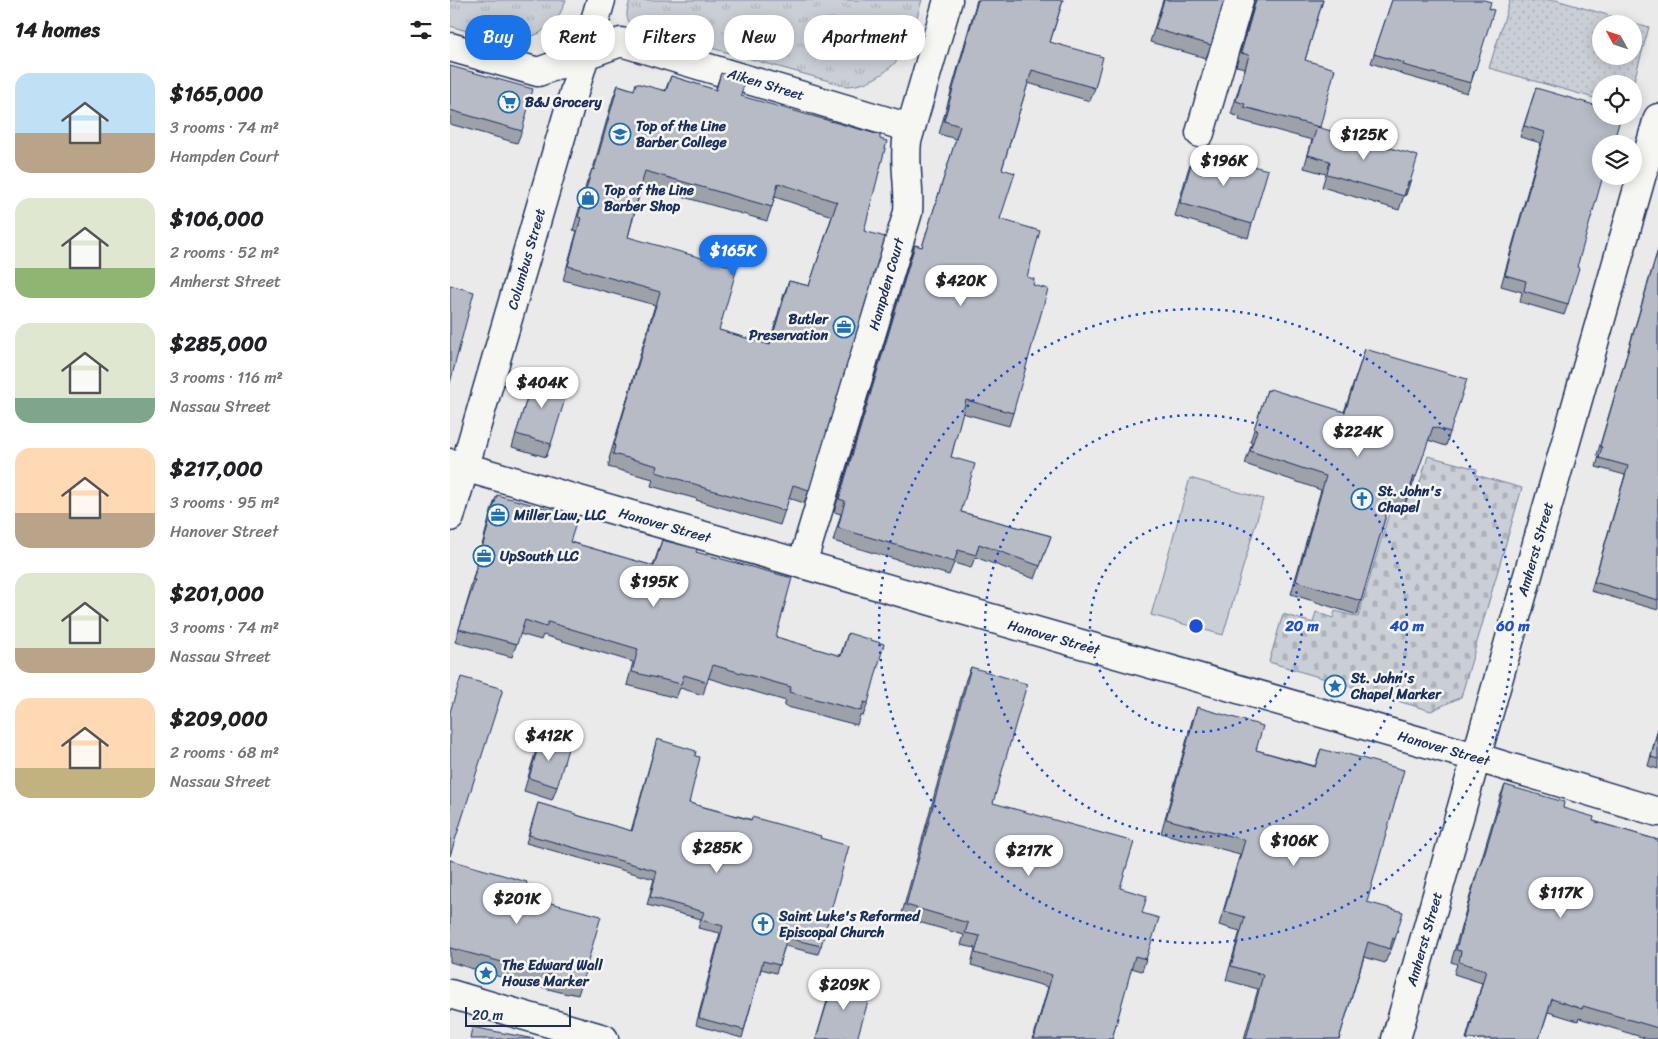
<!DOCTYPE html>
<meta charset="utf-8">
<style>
body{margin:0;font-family:Sriracha,sans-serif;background:#f6f6f6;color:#202124;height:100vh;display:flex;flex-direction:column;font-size:19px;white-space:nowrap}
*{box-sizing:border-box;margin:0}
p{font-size:16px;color:#757577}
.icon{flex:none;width:28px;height:28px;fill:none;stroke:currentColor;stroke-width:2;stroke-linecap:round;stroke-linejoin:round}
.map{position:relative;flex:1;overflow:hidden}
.details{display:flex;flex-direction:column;background:#fff;width:450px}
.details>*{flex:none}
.banner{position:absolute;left:15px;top:15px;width:475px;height:45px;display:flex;gap:10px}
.needle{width:32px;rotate:310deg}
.buttons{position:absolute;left:1142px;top:15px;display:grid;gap:10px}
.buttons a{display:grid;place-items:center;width:50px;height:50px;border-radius:50%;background:#fff;box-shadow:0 2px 12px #0003;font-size:25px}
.scale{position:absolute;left:15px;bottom:12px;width:106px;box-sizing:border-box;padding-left:5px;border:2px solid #1b2f5e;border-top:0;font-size:14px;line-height:18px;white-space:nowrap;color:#1b2f5e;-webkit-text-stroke:4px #f6f6f2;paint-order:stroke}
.price{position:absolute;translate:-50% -42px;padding:0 11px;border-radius:18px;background:#fff;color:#222;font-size:16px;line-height:32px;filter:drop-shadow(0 1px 2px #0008)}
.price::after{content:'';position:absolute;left:50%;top:30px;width:15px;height:11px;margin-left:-8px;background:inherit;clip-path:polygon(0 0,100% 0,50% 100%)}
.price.selected{background:#1a73e8;color:#fff}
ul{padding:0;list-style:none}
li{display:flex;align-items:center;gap:15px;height:125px;padding:0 15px}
li span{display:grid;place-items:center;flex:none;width:140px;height:100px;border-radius:15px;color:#555}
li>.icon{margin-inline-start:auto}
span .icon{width:60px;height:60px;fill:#fffc;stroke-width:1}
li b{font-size:21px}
h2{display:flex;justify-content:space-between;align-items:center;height:60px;padding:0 15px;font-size:21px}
.chip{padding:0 18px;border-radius:20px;background:#fff;box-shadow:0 2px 12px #0003;font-size:18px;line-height:45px}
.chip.selected{background:#1a73e8;color:#fff}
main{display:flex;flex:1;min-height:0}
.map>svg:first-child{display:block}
</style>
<main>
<section class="details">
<h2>14 homes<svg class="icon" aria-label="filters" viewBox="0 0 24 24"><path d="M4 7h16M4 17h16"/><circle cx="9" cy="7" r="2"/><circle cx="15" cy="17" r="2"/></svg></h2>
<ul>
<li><span style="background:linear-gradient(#bfe0f5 60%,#b9a48a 0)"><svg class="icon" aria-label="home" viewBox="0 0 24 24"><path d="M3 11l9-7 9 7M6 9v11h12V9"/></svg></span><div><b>$165,000</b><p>3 rooms · 74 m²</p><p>Hampden Court</p></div></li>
<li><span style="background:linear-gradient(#dfe7d0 70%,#8fb573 0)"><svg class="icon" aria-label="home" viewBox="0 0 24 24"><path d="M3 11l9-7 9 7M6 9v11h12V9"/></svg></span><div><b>$106,000</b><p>2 rooms · 52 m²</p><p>Amherst Street</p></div></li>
<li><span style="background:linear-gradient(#dfe7d0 75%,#7fa58c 0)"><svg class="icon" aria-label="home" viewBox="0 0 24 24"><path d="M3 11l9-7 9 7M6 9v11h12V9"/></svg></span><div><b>$285,000</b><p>3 rooms · 116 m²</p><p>Nassau Street</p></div></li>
<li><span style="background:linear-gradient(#ffd9b3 65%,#b9a48a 0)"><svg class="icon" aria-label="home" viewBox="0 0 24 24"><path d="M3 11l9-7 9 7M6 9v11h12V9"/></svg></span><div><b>$217,000</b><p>3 rooms · 95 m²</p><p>Hanover Street</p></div></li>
<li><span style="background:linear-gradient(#dfe7d0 75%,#b9a48a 0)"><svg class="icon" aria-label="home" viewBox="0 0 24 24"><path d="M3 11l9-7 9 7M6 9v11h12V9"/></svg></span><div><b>$201,000</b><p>3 rooms · 74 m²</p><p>Nassau Street</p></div></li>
<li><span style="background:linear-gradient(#ffd9b3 70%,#c2b280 0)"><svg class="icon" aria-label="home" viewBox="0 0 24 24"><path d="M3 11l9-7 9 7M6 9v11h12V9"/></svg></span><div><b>$209,000</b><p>2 rooms · 68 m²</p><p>Nassau Street</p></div></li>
</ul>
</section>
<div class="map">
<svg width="1208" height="1039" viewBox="0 0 1208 1039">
<defs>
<pattern id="grass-dots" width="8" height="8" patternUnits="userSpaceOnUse" patternTransform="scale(1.25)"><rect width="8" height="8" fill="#caced5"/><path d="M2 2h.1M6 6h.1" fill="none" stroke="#adb1b9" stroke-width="1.8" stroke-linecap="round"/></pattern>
<pattern id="cemetery-stones" width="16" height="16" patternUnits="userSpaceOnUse" patternTransform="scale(1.25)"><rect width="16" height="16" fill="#caced5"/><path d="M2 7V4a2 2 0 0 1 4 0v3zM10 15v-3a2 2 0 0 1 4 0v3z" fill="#adb1b9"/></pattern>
<pattern id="park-tufts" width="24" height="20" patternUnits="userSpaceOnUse" patternTransform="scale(1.25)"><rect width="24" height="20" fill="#caced5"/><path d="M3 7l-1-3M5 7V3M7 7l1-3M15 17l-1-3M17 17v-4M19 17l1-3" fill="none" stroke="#adb1b9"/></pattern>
</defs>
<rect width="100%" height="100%" fill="#e9eae9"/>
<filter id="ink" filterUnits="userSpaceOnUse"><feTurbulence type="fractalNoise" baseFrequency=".02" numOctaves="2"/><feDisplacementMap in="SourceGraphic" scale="10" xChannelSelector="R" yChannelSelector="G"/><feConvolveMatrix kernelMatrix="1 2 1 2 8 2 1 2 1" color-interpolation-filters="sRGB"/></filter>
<g filter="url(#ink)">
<path fill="url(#grass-dots)" stroke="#727e9a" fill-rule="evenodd" d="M1060,0H1106L1199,27L1183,84H1151V100L1039,68ZM1151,24H1184V56H1151Z"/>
<path fill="url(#cemetery-stones)" stroke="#727e9a" d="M978,456L1027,469L1026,475L1072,488L1011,697L981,711L819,662L833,614L863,623L866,612L883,618L885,611L908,617L940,510L953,513L960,490L967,492Z"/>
<path fill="url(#park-tufts)" stroke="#727e9a" d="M0,0H116L108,18L90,33L62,44L0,26Z
M180,0H472C467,15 464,32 457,45C446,68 422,85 397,86L186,27C173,21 177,11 180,0Z"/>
<path fill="#caced5" stroke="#727e9a" d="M740,478L813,499L773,635L701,615Z"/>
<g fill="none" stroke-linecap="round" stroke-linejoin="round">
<g stroke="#1b2f5e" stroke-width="31">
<path id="minor" d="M0,47L88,72L171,42L460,128
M750,133L789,0
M0,463L1025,757L1208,812
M0,517L151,0
M352,564L458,212C460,188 454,165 457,141L498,0
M0,994L154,1039
M946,1039L1208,118"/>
</g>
<use href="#minor" stroke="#f6f6f2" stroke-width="28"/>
</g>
<path fill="#9da1aa" stroke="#1b2f5e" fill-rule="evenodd" d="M527,0H613L600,42L645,88L640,101L578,83L552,169L550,219L577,277L583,285L563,413L559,426L512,413L501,457L511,512L601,536L585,579L525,557L521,568L504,563L499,575L383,541L391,514L384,512L460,258L465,245L472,247L506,139L489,134Z
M713,0H774L761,45L756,58L700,42Z
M804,0H873L855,60L870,128L956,195H954L949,210L872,187L876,174L854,168L862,140L789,120L790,117L781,114L795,68L786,66L804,4Z
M942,0L1025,71L1017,93L950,74L951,73L921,63Z
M0,66L72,131L67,143L0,124Z
M271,73L414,231L359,490L354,503L339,498L330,525L246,500L247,499L201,486L203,479L158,467L160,459H159L205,305L113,280L127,231L123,230L137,182L142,169H143L163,98L168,85L184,90L215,91L221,76L265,90ZM192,185L317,221L325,197L382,216L359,286L339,281L334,294L319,345L269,330L178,237Z
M1086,88L1127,267L1118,304L1114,315L1070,302L1072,292L1051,286L1091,143L1070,137Z
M749,150L775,159L802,224L798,238L725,216L738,170L743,157L746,158Z
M1208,250V610L1141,591L1175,475L1146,467L1149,456L1147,455L1205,259Z
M915,349L1000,432L996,446L978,440L961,490L960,489L952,512L938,508L911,601L907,615L841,594L871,490L795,464L802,443L800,442L817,390L894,412Z
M85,372L108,394L101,444L96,457L62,447Z
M47,495L120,542L203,566L212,540L246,552L326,637L390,656L398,633L418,703L413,716L410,715L407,725L334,706L336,701L258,678L253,695L230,688L226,698L177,685L183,662L93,635L91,640L70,634L62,657L5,642L20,593H19L42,508Z
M521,667L543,803L670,888L692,913L696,959L692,971L681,968L662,1039H583L598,987L521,965L525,948L511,945L514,935L451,917L516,679Z
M747,707L806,750L865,766L871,749L917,902L945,939L940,953H939L935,963L914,957L889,1039H794L808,989L776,980L790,931L769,925L790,854L711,833L742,721Z
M1208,728V769L1198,766Z
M91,737L107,787L102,800L74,791L86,750Z
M207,739L245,756L239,803L370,838L371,946L368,954L335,946L326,973L311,969L292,1038L246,1025L270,933L248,928L251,919L197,905L204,879L76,843L88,803L126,815L181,831Z
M1055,785L1143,821L1208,840V1039H1198L1129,1018L1128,1021L1098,1012L1089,1039H1016L1032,983L1004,974L1007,964L1001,962L1024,882L1031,861L1050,797Z
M0,860L74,891L132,982L128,995L119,993L118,994L47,976L0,962Z
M385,977L407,1039H366L380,991Z"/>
<path fill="#7f838b" stroke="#1b2f5e" d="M958,182H960L956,195H953Z"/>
<path fill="#b6bbc6" stroke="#1b2f5e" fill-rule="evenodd" d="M528,0H613L600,42L653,57L645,88L582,70L552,169L565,173L550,219L590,231L577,277L584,279L583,285L598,289L563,413L516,400L501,457L525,464L511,512L601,536L590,566L529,544L526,555L508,550L504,562L388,528L395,501L389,499L465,245L472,247L510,126L494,121Z
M714,0H774L761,45L705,29Z
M806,0H873L855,60L885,69L870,127L794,107L795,104L786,101L799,55L791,53Z
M942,0H1034L1041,2L1039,9L1044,10L1025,71H1024L1021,83L953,65L954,63L924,54Z
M0,66L83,89L72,131L0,110Z
M271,73L295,80L291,96L430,135V139L437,141L414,231L435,237L359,490L343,485L335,511L251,487V486L206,472L208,466L163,454L165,446L164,445L210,292L118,266L131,218L128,217L142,169L144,170L168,85L184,90L186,83L216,91L221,76L266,90ZM195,171L322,207L328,183L387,202L359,286L339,281L320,345L269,330L287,268L178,237Z
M1086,88L1151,107V116H1171L1163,144H1151V176H1153L1127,267L1129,268L1118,304L1074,291L1076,281L1055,275L1095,132L1074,126Z
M867,127L968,156L960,182H958L954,196L877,174L880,161L858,155Z
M749,150L775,157V159L818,170L802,224L730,203L743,157L746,158Z
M1208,250V600L1144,582L1178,466L1149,458L1152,447L1150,446Z
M0,285L24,292L0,383Z
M915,349L1017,379L1000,432L983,427L966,477L964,476L957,499L942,494L911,601L846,581L876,476L800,451L807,430L804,429L817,390L819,391L820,389L895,412Z
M85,372L112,380L108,394L116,396L101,444L66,434Z
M47,495L128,517L120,542L204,566L212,540L247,549L246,552L342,578L326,637L391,656L398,633L434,644L418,703L414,702L411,711L339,692L341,687L263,665L257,682L234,675L231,684L182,672L188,649L98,622L96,627L75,620L67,644L9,629L25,580H23Z
M521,667L577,684L543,803L684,842L670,888L697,896L692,913L709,918L696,959L685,956L662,1039H584L602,975L525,953L530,936L515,933L518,923L456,905Z
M11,677L53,689L0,856V712Z
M747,707L813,726L806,750L865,767L871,749L889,754L890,752L954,770L917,902L953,912L945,939L943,938L940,949L918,942L889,1039H796L813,975L781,966L795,917L774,911L795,840L716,819Z
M1208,731V759L1201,757Z
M91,737L119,745L107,787L79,778Z
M207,739L246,751L245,756L250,757L239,803L301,820L302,817L371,836L370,838L399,846L371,946L337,938L329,965L313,961L294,1030L249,1018L273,926L251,920L254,912L200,897L207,871L79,835L88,803L126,814V815L182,831Z
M1055,785L1114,802L1113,808L1144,817L1143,821L1208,840V1028L1133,1006L1132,1009L1102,999L1089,1039H1017L1036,970L1009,962L1011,951L1006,950L1028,870L1035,852Z
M0,860L77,882L74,891L82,893L81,898L151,916L132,982L123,979V981L52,962L0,948Z
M385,977L422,988L407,1039H366Z
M22,1027L84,1039H20Z"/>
</g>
<g fill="none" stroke="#1d4ed8" stroke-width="2.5" stroke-dasharray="2.5 5">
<circle cx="746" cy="626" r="106"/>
<circle cx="746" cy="626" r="211"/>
<circle cx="746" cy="626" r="317"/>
</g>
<defs>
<g id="supermarket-ring" transform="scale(1.125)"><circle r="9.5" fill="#f6f6f2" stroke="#1f6fb2" stroke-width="1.5"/><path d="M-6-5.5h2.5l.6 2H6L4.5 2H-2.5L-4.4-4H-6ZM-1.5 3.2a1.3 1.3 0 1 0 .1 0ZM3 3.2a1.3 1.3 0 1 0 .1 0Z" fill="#1f6fb2"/></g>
<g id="university-ring" transform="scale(1.125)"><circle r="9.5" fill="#f6f6f2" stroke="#1f6fb2" stroke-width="1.5"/><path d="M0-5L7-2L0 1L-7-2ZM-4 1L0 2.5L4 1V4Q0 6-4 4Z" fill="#1f6fb2"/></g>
<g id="shop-ring" transform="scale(1.125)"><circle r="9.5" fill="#f6f6f2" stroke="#1f6fb2" stroke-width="1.5"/><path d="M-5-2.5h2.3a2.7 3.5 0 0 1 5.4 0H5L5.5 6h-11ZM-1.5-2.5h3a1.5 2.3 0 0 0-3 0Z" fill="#1f6fb2"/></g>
<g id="office-ring" transform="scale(1.125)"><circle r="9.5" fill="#f6f6f2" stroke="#1f6fb2" stroke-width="1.5"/><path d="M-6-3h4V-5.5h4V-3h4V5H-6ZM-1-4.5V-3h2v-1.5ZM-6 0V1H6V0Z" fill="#1f6fb2"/></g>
<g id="church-ring" transform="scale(1.125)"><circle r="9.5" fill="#f6f6f2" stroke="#1f6fb2" stroke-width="1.5"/><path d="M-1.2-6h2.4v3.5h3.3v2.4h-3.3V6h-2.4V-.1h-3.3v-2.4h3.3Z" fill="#1f6fb2"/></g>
<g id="sight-ring" transform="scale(1.125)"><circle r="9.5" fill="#f6f6f2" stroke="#1f6fb2" stroke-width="1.5"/><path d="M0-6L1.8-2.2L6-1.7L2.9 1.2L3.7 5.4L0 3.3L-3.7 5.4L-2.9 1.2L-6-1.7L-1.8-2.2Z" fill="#1f6fb2"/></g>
</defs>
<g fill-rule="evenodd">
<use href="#supermarket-ring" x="59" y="102"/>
<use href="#university-ring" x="170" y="134"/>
<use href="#shop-ring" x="138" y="198"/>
<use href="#office-ring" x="394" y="327"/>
<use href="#church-ring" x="912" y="499"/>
<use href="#office-ring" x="48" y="515"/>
<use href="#office-ring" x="34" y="556"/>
<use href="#sight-ring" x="885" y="686"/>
<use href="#church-ring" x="313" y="924"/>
<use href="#sight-ring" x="36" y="973"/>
</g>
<g text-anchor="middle" stroke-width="5" stroke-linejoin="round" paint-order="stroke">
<g font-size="14" fill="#1b2f5e" stroke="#f6f6f2">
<text transform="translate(316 84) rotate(17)" y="5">Aiken Street</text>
<text transform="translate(76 259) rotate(-74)" y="5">Columbus Street</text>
<text transform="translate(436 284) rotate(-74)" y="5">Hampden Court</text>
<text transform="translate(215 525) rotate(16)" y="5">Hanover Street</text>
<text transform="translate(1085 549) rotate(-74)" y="5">Amherst Street</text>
<text transform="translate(604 637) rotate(16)" y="5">Hanover Street</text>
<text transform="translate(994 748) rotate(16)" y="5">Hanover Street</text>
<text transform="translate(974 939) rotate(-74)" y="5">Amherst Street</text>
</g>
<g font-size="14" font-weight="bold" fill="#1b2f5e" stroke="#f6f6f2" text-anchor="start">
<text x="75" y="107">B&amp;J Grocery</text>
<text x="186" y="131">Top of the Line<tspan x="186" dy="16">Barber College</tspan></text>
<text x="154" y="195">Top of the Line<tspan x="154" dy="16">Barber Shop</tspan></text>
<text x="378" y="324" text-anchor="end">Butler<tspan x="378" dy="16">Preservation</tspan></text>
<text x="928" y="496">St. John's<tspan x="928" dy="16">Chapel</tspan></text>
<text x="64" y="520">Miller Law, LLC</text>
<text x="50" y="561">UpSouth LLC</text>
<text x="901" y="683">St. John's<tspan x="901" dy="16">Chapel Marker</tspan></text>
<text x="329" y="921">Saint Luke's Reformed<tspan x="329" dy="16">Episcopal Church</tspan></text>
<text x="52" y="970">The Edward Wall<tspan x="52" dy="16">House Marker</tspan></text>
</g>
</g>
<circle cx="746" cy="626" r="8" fill="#1d4ed8" stroke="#f6f6f2" stroke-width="2.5"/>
<g font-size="15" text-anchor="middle" font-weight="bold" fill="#1d4ed8" stroke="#f6f6f2" stroke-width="5" stroke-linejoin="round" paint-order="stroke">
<text x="852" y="631">20 m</text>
<text x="957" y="631">40 m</text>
<text x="1063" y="631">60 m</text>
</g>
</svg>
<div class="buttons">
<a><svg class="needle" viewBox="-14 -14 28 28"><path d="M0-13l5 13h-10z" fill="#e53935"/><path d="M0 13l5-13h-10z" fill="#757577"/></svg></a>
<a><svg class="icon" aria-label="locate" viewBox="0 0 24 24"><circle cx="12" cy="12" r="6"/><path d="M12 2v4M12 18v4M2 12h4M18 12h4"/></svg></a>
<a><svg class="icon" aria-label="layers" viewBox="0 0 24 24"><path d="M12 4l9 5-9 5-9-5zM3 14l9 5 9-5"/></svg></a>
</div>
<div class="scale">20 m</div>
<b class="price" style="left:914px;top:161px">$125K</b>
<b class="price" style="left:774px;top:187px">$196K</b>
<b class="price selected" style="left:283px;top:277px">$165K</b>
<b class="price" style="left:511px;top:307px">$420K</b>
<b class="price" style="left:92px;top:409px">$404K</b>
<b class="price" style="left:908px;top:458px">$224K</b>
<b class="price" style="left:204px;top:608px">$195K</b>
<b class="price" style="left:99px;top:762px">$412K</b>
<b class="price" style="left:844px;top:867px">$106K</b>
<b class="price" style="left:267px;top:874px">$285K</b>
<b class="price" style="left:579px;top:877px">$217K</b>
<b class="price" style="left:1111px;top:919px">$117K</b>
<b class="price" style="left:67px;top:925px">$201K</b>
<b class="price" style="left:394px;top:1011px">$209K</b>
<div class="banner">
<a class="chip selected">Buy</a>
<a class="chip">Rent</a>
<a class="chip">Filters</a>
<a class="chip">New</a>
<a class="chip">Apartment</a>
</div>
</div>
</main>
